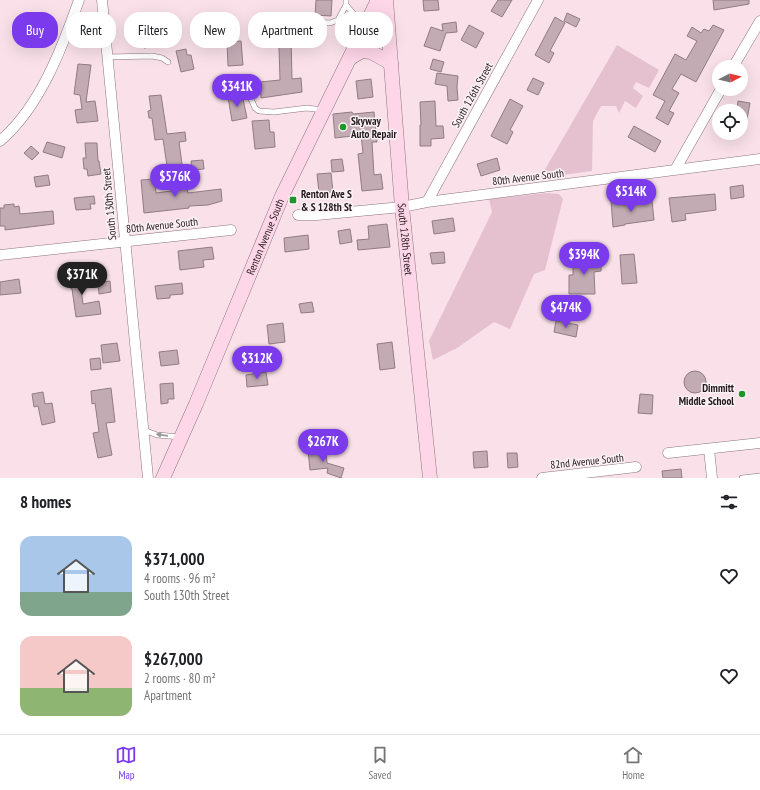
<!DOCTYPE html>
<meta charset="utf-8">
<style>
body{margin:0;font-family:"PT Sans Narrow",sans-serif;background:#f2f2f2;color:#202124;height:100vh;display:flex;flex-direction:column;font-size:15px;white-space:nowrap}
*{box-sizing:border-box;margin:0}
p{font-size:13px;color:#757577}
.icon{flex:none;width:22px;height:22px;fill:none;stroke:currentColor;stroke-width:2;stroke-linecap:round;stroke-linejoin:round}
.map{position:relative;height:478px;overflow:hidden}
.drawer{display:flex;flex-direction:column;background:#fff;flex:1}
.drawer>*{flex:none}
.banner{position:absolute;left:12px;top:12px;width:400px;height:36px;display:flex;gap:8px}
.needle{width:26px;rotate:83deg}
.fabs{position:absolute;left:712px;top:60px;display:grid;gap:8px}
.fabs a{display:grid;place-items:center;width:36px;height:36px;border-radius:50%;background:#fff;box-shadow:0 4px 16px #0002;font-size:20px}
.price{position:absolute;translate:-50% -34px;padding:0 9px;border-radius:14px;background:#7c3aed;color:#fff;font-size:13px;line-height:26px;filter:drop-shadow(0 1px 2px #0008)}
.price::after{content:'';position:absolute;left:50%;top:24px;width:12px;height:9px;margin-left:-6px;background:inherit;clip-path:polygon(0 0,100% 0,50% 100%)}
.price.current{background:#222;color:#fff}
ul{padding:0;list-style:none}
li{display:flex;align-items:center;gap:12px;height:100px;padding:0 20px}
li span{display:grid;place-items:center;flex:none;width:112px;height:80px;border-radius:12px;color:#555}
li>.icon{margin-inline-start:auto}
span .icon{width:48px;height:48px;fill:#fffc;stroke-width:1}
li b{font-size:17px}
h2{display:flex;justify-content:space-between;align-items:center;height:48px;padding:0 20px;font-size:17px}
.tag{padding:0 14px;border-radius:16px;background:#fff;box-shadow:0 4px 16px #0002;font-size:14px;line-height:36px}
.tag.current{background:#7c3aed;color:#fff}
.tabs{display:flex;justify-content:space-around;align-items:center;height:56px;border-top:1px solid #e0e0e0;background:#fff;font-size:11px;color:#757577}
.tabs a{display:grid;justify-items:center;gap:2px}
.tabs .current{color:#7c3aed}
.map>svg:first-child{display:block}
</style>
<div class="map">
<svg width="760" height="478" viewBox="0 0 760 478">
<rect width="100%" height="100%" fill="#f9e0e9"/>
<path fill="#e5c1cf" d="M617,45L659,70L649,88L636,82L633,88L643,96L636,108L625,101L619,113L616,106H601L593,121L592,171L540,178Z
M546,193L559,194L563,199L545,270L534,274L510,329L494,322L457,348L433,360L429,341L492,212L489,199Z"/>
<path fill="#c3abb4" stroke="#927c84" d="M316,0H332L331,16L315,15Z
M423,0H438L439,10L424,11Z
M498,0H512L502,17L491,11Z
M713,0H749V4L714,10Z
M567,13L580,19L576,27L564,21Z
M555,17L565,23L550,51L554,53L549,63L535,55Z
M154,19L157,46L144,48L141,20Z
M456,22L457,32L446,33L440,51L424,46L431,27L443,31L442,24Z
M469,25L484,33L476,48L461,40Z
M713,25L724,30L696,82L681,74L672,89L679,93L669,111L674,113L668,125L656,118L665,101L653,95L675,54L686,60L697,41L687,36L692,27L701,33L704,29L709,31Z
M291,38L292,79L301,78L302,92L261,98L260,82L280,80L279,47H274V39Z
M241,41L243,65L228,66L227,42Z
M186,49L187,55H191L194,69L181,72L176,51Z
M433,59L444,62L441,72L430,69Z
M78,64L91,65L86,102L95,101L98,121L77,123L75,110L82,109L80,95L74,94Z
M437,73L458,76L457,87L458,100L448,101L447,86L435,84Z
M533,78L544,83L538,95L527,90Z
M371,79L373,97L358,99L356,81Z
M242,94L247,118L232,121L228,97Z
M161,95L167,134L185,132L186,141L179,142L182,164L167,166L163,139L155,140L152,118H149L148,111L151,110L149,96Z
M510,99L523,106L510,130L513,132L507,144L491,136Z
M435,101L436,126H443L444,138L431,139V146H420V125H421L420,102Z
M738,101L750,103L745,130H741V111H737Z
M352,112L353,114L374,112L377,142H372L374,175L381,174L383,189L362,191L358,154L363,153L361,135L335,138L333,114Z
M269,120L270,132H274L275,147L255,149L252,121Z
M634,126L661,141L655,152L628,137Z
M47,142L65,147L62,158L43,152Z
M85,143H97L98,161H99L101,174L88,176L87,169H84L83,158H86Z
M31,146L39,153L32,160L24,153Z
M497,158L500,170L481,176L477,164Z
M342,159L344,171L332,172L331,160Z
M203,160L204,169L192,170L191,161Z
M331,173L333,192L319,193L317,174Z
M48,175L50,185L36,187L34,177Z
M155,179L156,193L187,189L188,193L221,189L222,201L208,205L189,206V208L144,213L141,180Z
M743,185L744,197L731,199L730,187Z
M715,194L716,210L685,214L686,220L672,222L669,198Z
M94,196L95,204H90L91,209L76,210L74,198Z
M623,199V205L652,201L654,220L625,224V225L613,227L611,200Z
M14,204V207L19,206L20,214L53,211L54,224L5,230V226H0V208H4V205Z
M453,218L455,231L434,234L432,221Z
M387,224L390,247L358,250L357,240L369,239L368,226Z
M350,229L352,242L340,244L338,231Z
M308,235L309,249L285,252L284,238Z
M212,247L214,259L203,260L204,267L180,270L178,251Z
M444,252L445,263L432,264L430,253Z
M634,254L637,283L622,284L620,255Z
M573,258H601V271L594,272L595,294H569V275H573Z
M86,271L87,288H81L83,304L99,301L101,314L76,317L72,289H71L70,272Z
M19,279L21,293L0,295V282Z
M110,281L111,292L99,294L98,283Z
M182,283L183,294L170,295V298L157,299L155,286Z
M312,302L314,312L301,313L299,304Z
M556,321L578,325L576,337L554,332Z
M283,323L285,342L269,344L267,325Z
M392,342L395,368L380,370L377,344Z
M117,343L120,361L103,363L101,345Z
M177,350L179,364L161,366L159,352Z
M100,358L101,369L91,370L90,359Z
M684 382a11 11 0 1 1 22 0a11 11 0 1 1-22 0Z
M266,372L268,385L247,387L246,375Z
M173,383L174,399H168V403L161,404L160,384Z
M111,388L115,422L106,423L112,455L98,458L93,433L99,432L95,403L92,404L91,391Z
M43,392L45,404L52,403L55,422L42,425L38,406L34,407L32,394Z
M640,394L653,395L652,414L638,413Z
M322,449V452H326L327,463L344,468L341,478L327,473L328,468L310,470L308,450Z
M487,451L488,467L474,468L473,452Z
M507,453H517L518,467L508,468Z
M681,469L682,478H663L662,471Z"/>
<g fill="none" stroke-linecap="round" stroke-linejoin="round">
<g stroke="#8b767e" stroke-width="6">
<path id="lane" d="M346,0V5L364,26
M294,21L330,23L338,20L346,5
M107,57L152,56L162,58L168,62
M251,99L255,108L259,111L274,112L307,108L323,110
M144,430L157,435L181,437
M742,478L760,476"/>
</g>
<g stroke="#8b767e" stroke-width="11">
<path id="street" d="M102,0L148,478
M733,67L760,21
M0,141C40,107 62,48 79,0
M675,170L721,89
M427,202L538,0
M298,215H317L402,207L427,202L760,159
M0,255L231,230
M709,449L712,478
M668,453L760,443
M542,478L636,467"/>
</g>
<g stroke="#8b767e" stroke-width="15">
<g id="secondary">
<path id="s1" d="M386,0L402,207L430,478"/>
<path d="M350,58L362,51L371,52L391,63"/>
<path id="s2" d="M163,478L196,404L282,196L378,0"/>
</g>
</g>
<use href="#lane" stroke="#fff" stroke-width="5"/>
<use href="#street" stroke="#fff" stroke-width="10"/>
<use href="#secondary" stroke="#fdd6e7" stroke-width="14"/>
</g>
<defs><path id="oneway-solid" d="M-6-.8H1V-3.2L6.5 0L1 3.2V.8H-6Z"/></defs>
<use fill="#9c9899" href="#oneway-solid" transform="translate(162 435) rotate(-172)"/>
<g fill="#1c9627" stroke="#fcf2f6" stroke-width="1.5">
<circle cx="343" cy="127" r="4"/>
<rect x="289" y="196" width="8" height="8" rx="2"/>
<circle cx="742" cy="394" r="4"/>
</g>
<g text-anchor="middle" stroke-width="3" stroke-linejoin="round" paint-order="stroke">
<g font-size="11" fill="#22191c" stroke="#fcf2f6">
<text transform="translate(472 95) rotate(-61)" y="4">South 126th Street</text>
<text transform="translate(528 177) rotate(-7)" y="4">80th Avenue South</text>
<text transform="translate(109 204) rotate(-95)" y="4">South 130th Street</text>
<text transform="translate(162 225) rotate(-6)" y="4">80th Avenue South</text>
<text dy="4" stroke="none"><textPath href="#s2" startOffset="262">Renton Avenue South</textPath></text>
<text dy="4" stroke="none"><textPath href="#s1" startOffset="240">South 128th Street</textPath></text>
<text transform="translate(587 461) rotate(-6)" y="4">82nd Avenue South</text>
</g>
<g font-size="11" font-weight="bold" fill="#22191c" stroke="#fcf2f6" text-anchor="start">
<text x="351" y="125">Skyway<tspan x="351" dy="13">Auto Repair</tspan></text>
<text x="301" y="198">Renton Ave S<tspan x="301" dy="13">&amp; S 128th St</tspan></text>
<text x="734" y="392" text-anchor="end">Dimmitt<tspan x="734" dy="13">Middle School</tspan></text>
</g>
</g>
</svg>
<div class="fabs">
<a><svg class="needle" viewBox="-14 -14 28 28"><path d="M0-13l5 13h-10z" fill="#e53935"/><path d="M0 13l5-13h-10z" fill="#757577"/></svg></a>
<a><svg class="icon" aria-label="locate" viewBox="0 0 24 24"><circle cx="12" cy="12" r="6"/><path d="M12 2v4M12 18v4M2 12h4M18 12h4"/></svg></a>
</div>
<b class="price" style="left:237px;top:108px">$341K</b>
<b class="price" style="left:175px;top:198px">$576K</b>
<b class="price" style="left:631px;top:213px">$514K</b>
<b class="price" style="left:584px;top:276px">$394K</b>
<b class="price current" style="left:82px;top:296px">$371K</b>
<b class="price" style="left:566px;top:329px">$474K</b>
<b class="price" style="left:257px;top:380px">$312K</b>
<b class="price" style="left:323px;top:463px">$267K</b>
<div class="banner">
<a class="tag current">Buy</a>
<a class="tag">Rent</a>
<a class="tag">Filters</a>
<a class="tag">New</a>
<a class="tag">Apartment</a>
<a class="tag">House</a>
</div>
</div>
<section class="drawer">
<h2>8 homes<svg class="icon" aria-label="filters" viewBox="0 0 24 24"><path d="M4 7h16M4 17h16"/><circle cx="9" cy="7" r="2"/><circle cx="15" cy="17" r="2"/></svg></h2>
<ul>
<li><span style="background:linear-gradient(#a9c7e8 70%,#7fa58c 0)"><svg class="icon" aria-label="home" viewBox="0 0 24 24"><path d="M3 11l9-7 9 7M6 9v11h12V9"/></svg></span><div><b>$371,000</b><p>4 rooms · 96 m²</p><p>South 130th Street</p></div><svg class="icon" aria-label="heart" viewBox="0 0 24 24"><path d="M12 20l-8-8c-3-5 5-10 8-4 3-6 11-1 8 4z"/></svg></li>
<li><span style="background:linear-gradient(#f6c9c9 65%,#8fb573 0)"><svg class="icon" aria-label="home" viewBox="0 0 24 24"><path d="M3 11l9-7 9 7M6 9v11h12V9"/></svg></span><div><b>$267,000</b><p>2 rooms · 80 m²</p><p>Apartment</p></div><svg class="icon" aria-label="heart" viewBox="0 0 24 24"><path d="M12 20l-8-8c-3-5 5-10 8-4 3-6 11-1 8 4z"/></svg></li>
</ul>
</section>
<nav class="tabs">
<a class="current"><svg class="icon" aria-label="map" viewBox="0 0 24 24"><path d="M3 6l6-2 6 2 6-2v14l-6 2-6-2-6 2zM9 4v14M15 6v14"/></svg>Map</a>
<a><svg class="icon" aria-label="saved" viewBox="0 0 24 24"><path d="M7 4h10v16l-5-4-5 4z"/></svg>Saved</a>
<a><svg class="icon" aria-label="home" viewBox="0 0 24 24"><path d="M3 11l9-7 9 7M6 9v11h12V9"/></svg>Home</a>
</nav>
